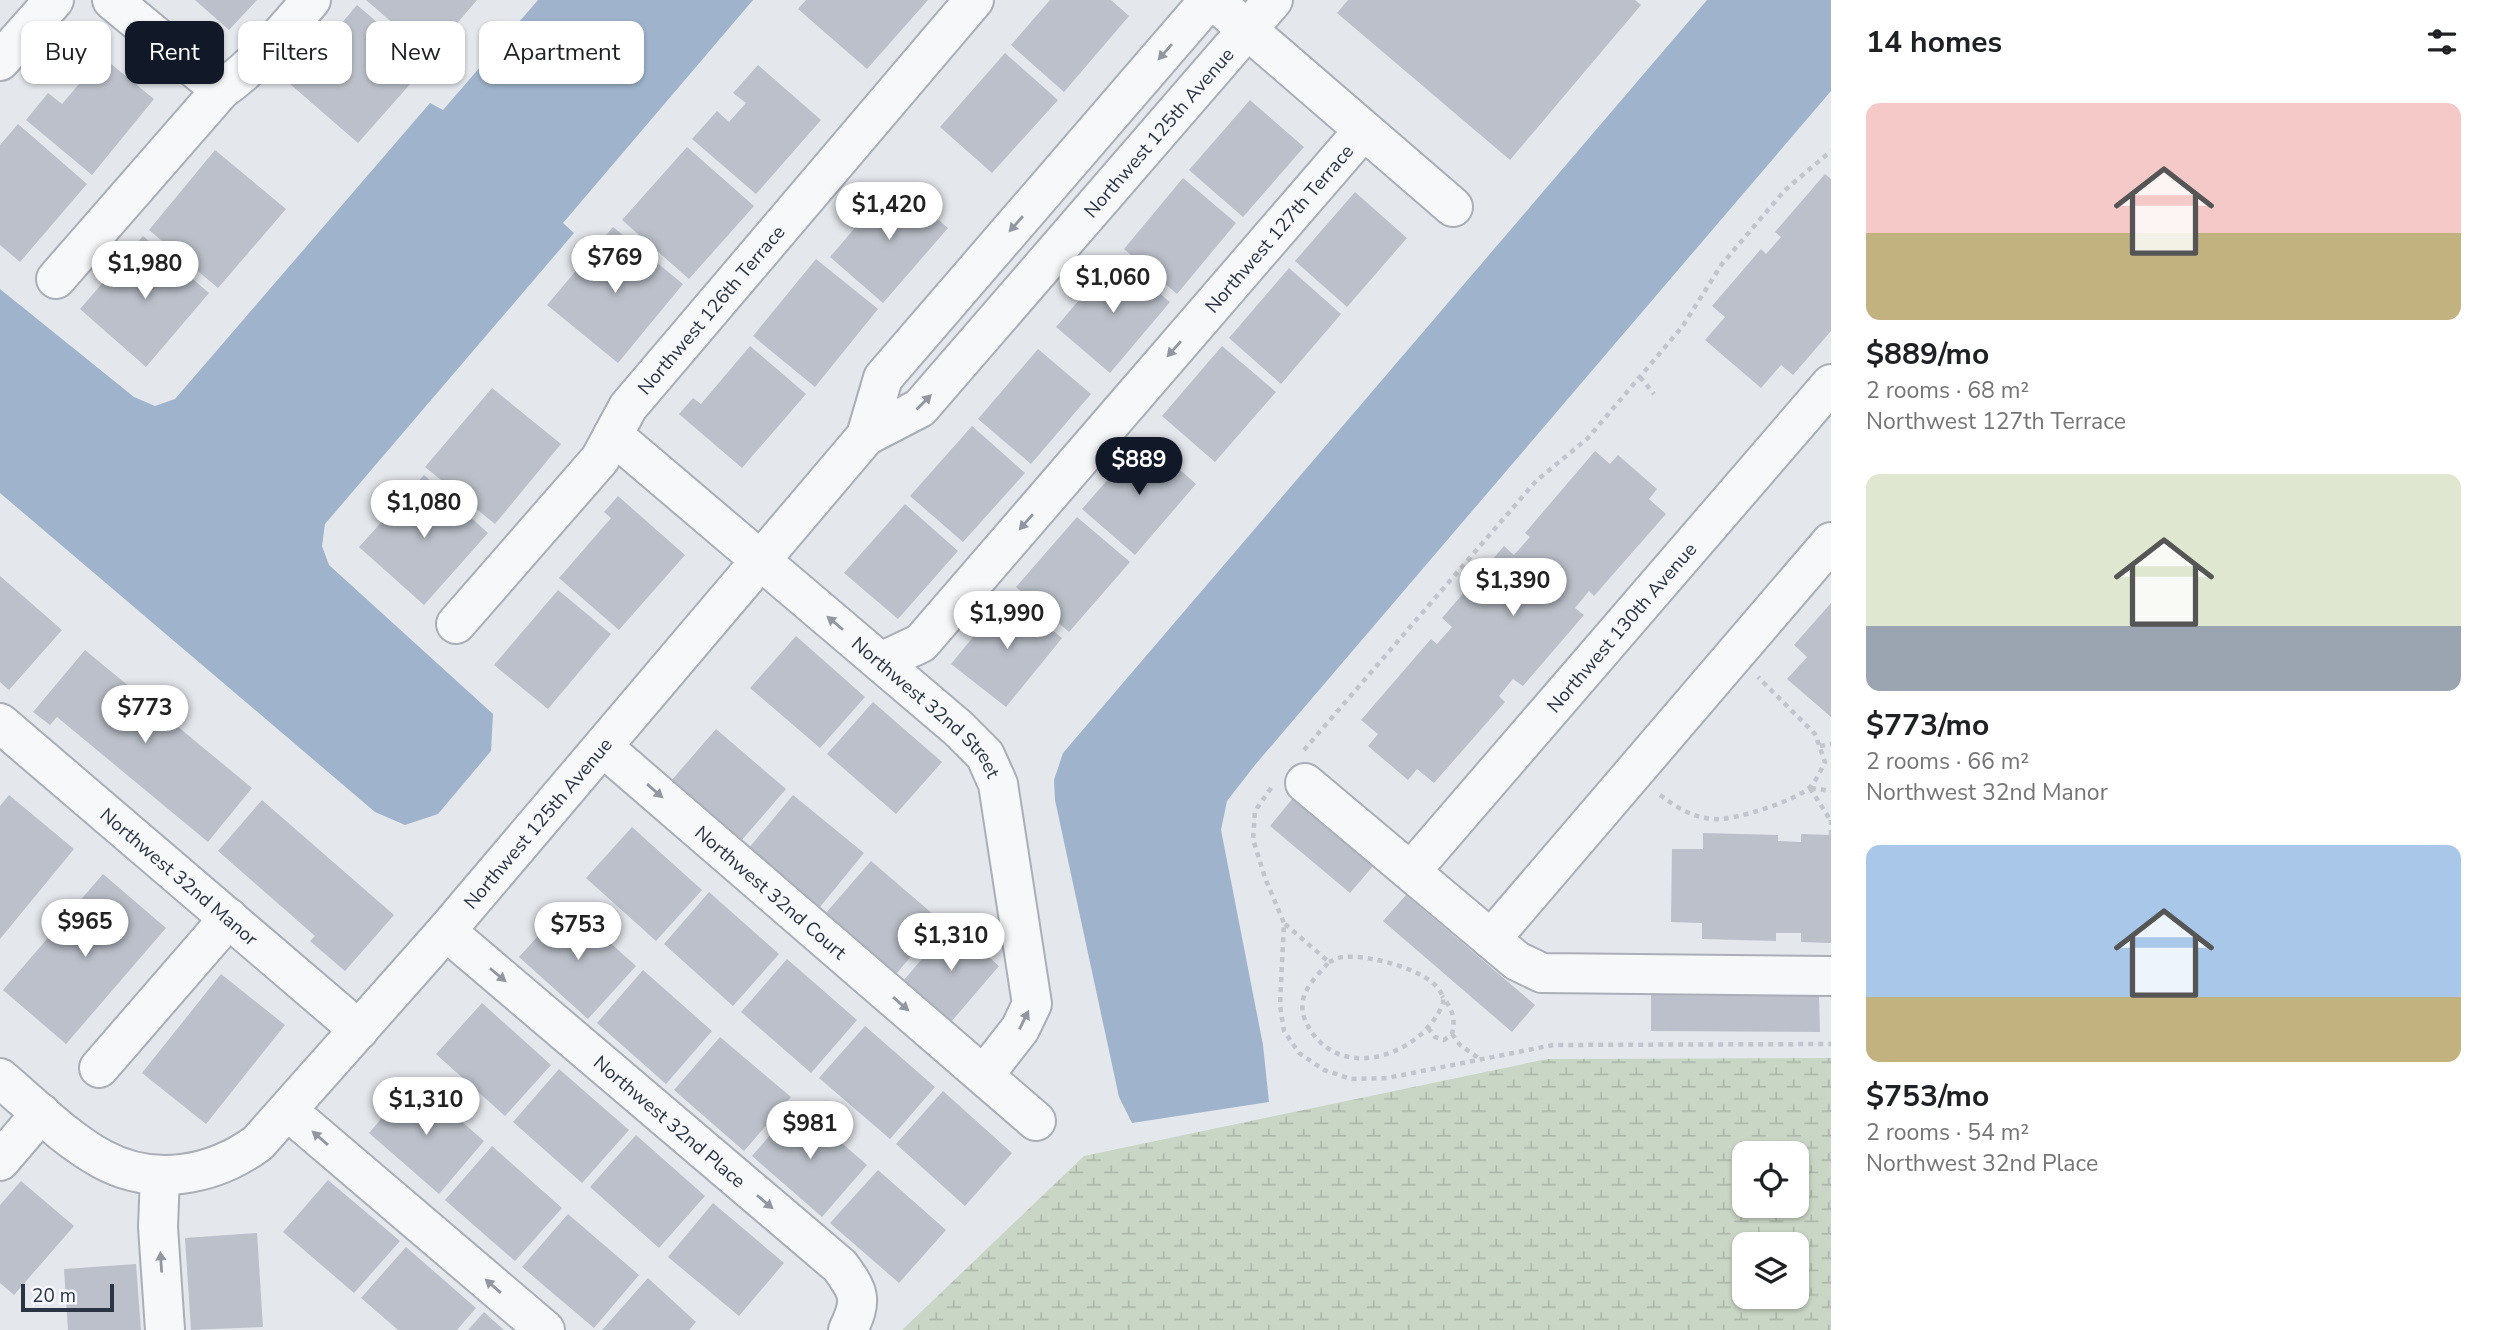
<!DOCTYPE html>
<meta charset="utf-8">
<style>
body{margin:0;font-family:"Nunito Sans",sans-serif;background:#f6f6f6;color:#202124;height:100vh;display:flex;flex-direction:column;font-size:26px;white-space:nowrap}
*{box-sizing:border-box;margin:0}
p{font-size:23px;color:#757577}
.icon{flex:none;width:38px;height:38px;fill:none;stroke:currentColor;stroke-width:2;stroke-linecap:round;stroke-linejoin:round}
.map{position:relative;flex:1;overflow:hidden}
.details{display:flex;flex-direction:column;background:#fff;width:665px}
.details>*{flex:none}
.banner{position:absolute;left:21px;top:21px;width:665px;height:63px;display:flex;gap:14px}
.fabs{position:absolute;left:1732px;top:1141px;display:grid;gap:14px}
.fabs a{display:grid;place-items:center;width:77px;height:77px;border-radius:14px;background:#fff;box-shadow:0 2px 5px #0004;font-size:35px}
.scale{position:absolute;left:21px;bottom:18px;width:93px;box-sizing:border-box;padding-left:7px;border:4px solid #2b3445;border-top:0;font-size:19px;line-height:24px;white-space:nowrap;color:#2b3445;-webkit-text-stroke:5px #f4f6f9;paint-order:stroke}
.price{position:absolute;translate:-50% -60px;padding:0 16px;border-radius:24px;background:#fff;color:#222;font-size:23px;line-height:46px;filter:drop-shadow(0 2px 4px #0008)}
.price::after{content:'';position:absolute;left:50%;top:42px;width:21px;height:16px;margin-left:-10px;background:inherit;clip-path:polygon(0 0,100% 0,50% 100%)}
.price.selected{background:#111827;color:#fff}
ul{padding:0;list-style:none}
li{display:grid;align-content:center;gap:14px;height:371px;padding:0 35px}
li span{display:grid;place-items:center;height:217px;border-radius:14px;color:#555}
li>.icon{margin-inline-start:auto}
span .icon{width:126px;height:126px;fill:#fffc;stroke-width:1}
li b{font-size:30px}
h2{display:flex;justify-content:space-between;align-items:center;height:84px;padding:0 35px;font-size:30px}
.tag{padding:0 24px;border-radius:14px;background:#fff;box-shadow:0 2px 5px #0004;font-size:24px;line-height:63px}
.tag.selected{background:#111827;color:#fff}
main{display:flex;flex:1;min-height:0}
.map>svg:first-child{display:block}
</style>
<main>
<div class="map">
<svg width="1831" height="1330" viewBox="0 0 1831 1330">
<defs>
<pattern id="wetland-marsh" width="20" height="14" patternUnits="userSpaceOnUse" patternTransform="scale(1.75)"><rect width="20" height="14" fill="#c9d6c5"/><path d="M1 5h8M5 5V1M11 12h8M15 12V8" fill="none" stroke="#adb8ab"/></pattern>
</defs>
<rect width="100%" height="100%" fill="#e4e7ec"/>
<path fill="url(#wetland-marsh)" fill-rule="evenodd" d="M1831,1058V1330H902L1084,1156L1547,1059ZM1745,1153H1797V1206H1745ZM1745,1244H1797V1297H1745Z"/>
<path fill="#9fb4cc" d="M538,0H753L563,223L574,233L325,524L322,546L329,565L493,714L491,751L438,814L405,825L375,812L0,493V289L134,397L155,406L175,399L430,103L443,110Z
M1707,0H1831V91L1255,765L1227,801L1221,830L1263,1045L1269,1102L1132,1123L1119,1097L1055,800L1054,780L1063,753Z"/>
<path fill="#bbc0ca" d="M195,0H257L229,30Z
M366,0H477L430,55Z
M806,0H928L867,69L798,9Z
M1050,0H1111L1129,16L1064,92L1011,45Z
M1348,0H1635L1641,5L1510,160L1337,13Z
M357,5L427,65L358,143L290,84Z
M89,46L154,99L92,175L26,120L48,93L62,104L79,84L66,74Z
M1005,53L1058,100L992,173L940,127Z
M758,65L821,120L756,194L692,139L717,111L729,122L746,103L733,93Z
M1250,100L1304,147L1243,217L1189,170Z
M18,124L87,184L20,262L0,245V145Z
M687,147L754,206L689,279L622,220Z
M215,150L286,209L218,288L149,230Z
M1825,174L1831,179V331L1793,375L1781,365L1761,388L1705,340L1725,317L1712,306L1761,249L1766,254L1781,237L1775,232Z
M1183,178L1236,223L1177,294L1124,249Z
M894,182L948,228L883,303L830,257Z
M1355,192L1407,238L1347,307L1295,261Z
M613,227L683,284L618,363L547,305Z
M143,236L209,293L146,367L80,309Z
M1116,257L1170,302L1110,373L1056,327Z
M816,259L878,309L815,387L753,336Z
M1289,268L1341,314L1281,384L1229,338Z
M750,346L806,394L742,468L679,414L693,398L701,404Z
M1222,346L1276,392L1215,462L1162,416Z
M1038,349L1091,394L1031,464L978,419Z
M492,388L561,444L495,524L425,467Z
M972,426L1025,473L963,542L910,496Z
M1144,438L1196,484L1135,555L1082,509Z
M1595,451L1610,464L1618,455L1657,489L1649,499L1666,514L1594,596L1589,591L1575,608L1584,615L1523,686L1513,679L1499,696L1505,702L1434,783L1417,769L1408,780L1368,746L1378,734L1361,720L1431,639L1437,644L1452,627L1442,618L1504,546L1514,555L1530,537L1525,533Z
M424,475L488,533L424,605L359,547Z
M618,496L685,555L619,630L559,578L611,518L604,512Z
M905,504L958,551L898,619L844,573Z
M1077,517L1130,562L1069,632L1016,587Z
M0,576L62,630L9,690L0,682Z
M558,590L611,634L548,709L494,665Z
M1008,594L1062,638L1006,707L951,664Z
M1831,603V717L1787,679L1807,657L1794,645Z
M796,636L865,697L820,748L750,688Z
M85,650L252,788L208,842L57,717L50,725L33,712Z
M873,702L942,762L896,814L827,754Z
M716,729L786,789L741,841L671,781Z
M9,795L74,849L0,939V806Z
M793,795L864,853L820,907L748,849Z
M1293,798L1374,865L1350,893L1270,826Z
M262,800L394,915L345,971L310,941L315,936L218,851Z
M632,827L702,890L656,941L586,878Z
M1703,833L1778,835V841L1801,842V834L1831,835V943L1801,942V933H1776V941L1702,939V923L1671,922L1672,849H1703Z
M871,861L941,921L896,974L825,914Z
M103,874L166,928L66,1044L3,990Z
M709,892L779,954L733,1006L664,944Z
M1406,895L1535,1005L1512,1032L1383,921Z
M567,904L636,966L588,1019L519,957Z
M951,925L999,966L951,1022L903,981Z
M787,959L857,1020L811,1073L741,1012Z
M643,970L712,1031L666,1084L597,1023Z
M221,974L285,1025L206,1124L142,1073Z
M1651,995L1819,996L1820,1032L1651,1031Z
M482,1003L551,1065L505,1116L436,1054Z
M865,1026L935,1087L890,1139L819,1078Z
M720,1037L791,1097L744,1151L674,1090Z
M559,1069L629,1130L582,1183L513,1122Z
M414,1080L484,1141L439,1194L369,1133Z
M943,1091L1012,1153L965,1206L896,1144Z
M797,1104L867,1165L822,1217L752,1156Z
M636,1135L705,1196L659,1248L590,1187Z
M492,1146L562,1208L515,1261L445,1200Z
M878,1170L946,1230L899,1283L830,1223Z
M328,1180L400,1241L354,1293L283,1232Z
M21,1181L74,1226L14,1295L0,1283V1205Z
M713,1203L784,1263L739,1316L668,1257Z
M568,1214L639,1275L594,1328L522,1267Z
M257,1233L263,1327L191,1330L185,1238Z
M406,1247L476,1308L457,1330H398L361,1298Z
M136,1264L141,1330H68L64,1269Z
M648,1278L696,1322L689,1330H602Z
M484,1312L504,1330H468Z"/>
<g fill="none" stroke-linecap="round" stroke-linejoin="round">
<g stroke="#a9aeb7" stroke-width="42">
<g id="minor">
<path d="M112,0L221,90"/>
<path d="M1227,12L1453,207"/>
<path d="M0,61L54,0"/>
<path d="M56,279L221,90C256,65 283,33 311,0"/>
<path id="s1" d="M613,435L958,728L985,755L998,784L1032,1004L1020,1029L984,1075"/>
<path d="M866,436L883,378L1209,0"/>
<path id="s2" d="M456,624L600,459L628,407L974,0"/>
<path id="s3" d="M881,662L921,643L1363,131"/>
<path id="s4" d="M0,723L359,1030"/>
<path id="s5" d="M603,747L1036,1121"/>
<path d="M1305,783L1517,961L1542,973L1831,976"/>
<path id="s6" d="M1411,871L1831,384"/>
<path id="s7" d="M446,931L840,1266C859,1292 863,1299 848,1330"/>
<path d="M1491,939L1831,542"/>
<path d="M99,1068L229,918"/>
<path id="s8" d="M0,1078C32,1105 64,1138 102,1159C153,1187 213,1176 258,1143L446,931L866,436L920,408L1273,0"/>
<path d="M288,1111L545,1330"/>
<path d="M0,1161L41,1113"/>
<path d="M160,1175L158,1227L165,1330"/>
</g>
</g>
<path stroke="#c2c5cb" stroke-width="4.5" stroke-dasharray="5 5" stroke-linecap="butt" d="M1640,377L1654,394
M1820,746L1831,744
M1304,750L1536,481L1588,438L1682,327L1722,264L1785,190L1831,151
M1271,788L1255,811L1253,839L1265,878L1284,923L1280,1005L1284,1031L1299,1053L1324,1070L1351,1079L1387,1078L1553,1045L1831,1044
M1810,788L1831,821
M1811,788L1831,791
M1660,795C1676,807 1693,818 1714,819C1733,821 1799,800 1811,786C1817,779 1821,770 1825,762L1815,734L1758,677
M1831,835V820
M1285,924L1329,962C1320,972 1309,983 1304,996C1300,1009 1304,1021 1311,1031C1342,1078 1409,1058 1436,1017C1438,1013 1442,1008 1443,1003C1446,972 1367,954 1344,957C1339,957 1334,960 1329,962
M1428,1028L1435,1037L1444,1040L1452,1034C1456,1017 1452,1009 1442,996
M1452,1034L1460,1045L1480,1059"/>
<use href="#minor" stroke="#f7f8fa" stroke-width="38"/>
</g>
<defs><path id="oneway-solid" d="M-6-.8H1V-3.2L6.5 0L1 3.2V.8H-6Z" transform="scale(1.75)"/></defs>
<g fill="#9196a0">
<use href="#oneway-solid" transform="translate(1165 52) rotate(131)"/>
<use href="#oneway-solid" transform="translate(1016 224) rotate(131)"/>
<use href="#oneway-solid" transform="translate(1174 349) rotate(131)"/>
<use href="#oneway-solid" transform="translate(924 402) rotate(-45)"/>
<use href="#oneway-solid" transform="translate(1026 522) rotate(131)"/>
<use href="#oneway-solid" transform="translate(835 623) rotate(-140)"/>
<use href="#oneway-solid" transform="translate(655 791) rotate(41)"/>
<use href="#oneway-solid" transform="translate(498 975) rotate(40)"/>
<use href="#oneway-solid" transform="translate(901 1004) rotate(41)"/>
<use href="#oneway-solid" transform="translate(1024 1020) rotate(-64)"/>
<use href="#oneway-solid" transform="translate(320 1138) rotate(-139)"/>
<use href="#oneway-solid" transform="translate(765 1202) rotate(40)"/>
<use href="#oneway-solid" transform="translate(161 1262) rotate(-94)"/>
<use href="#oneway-solid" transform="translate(493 1286) rotate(-139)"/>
</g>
<g text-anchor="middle" stroke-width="5" stroke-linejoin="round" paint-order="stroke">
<g font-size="19" fill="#2b3445" stroke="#f4f6f9">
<text dy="7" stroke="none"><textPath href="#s8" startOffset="1654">Northwest 125th Avenue</textPath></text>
<text dy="7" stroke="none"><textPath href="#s3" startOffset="592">Northwest 127th Terrace</textPath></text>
<text dy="7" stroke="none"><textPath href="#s2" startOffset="406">Northwest 126th Terrace</textPath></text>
<text dy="7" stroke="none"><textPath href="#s6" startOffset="322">Northwest 130th Avenue</textPath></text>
<text dy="7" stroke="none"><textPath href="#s1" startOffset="416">Northwest 32nd Street</textPath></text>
<text dy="7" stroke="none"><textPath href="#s8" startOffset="721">Northwest 125th Avenue</textPath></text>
<text dy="7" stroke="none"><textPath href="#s4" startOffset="236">Northwest 32nd Manor</textPath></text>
<text dy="7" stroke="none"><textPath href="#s5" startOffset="222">Northwest 32nd Court</textPath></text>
<text dy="7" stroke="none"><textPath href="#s7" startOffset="294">Northwest 32nd Place</textPath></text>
</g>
</g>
</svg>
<div class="fabs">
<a><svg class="icon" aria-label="locate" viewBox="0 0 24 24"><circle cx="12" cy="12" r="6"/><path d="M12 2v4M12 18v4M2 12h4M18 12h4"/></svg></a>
<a><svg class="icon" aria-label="layers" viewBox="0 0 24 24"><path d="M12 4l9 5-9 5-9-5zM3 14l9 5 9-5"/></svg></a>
</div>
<div class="scale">20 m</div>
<b class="price" style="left:889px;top:242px">$1,420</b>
<b class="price" style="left:615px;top:295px">$769</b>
<b class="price" style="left:145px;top:301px">$1,980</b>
<b class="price" style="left:1113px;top:315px">$1,060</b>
<b class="price selected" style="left:1139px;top:497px">$889</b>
<b class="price" style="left:424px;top:540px">$1,080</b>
<b class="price" style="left:1513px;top:618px">$1,390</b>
<b class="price" style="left:1007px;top:651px">$1,990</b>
<b class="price" style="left:145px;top:745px">$773</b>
<b class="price" style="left:85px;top:959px">$965</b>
<b class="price" style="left:578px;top:962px">$753</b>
<b class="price" style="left:951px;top:973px">$1,310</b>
<b class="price" style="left:426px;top:1137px">$1,310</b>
<b class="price" style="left:810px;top:1161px">$981</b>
<div class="banner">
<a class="tag">Buy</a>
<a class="tag selected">Rent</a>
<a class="tag">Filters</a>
<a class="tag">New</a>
<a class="tag">Apartment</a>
</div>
</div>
<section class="details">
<h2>14 homes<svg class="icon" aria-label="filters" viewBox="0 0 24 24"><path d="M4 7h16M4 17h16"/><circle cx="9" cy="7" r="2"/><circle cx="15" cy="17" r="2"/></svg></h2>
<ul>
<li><span style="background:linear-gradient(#f6c9c9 60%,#c2b280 0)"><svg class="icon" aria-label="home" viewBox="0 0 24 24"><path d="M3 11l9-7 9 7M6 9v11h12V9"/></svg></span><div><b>$889/mo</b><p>2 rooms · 68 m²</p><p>Northwest 127th Terrace</p></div></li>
<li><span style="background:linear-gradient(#dfe7d0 70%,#9aa5b1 0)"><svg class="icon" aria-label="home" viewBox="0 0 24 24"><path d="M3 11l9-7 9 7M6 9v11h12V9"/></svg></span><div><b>$773/mo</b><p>2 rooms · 66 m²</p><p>Northwest 32nd Manor</p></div></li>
<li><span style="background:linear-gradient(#a9c7e8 70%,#c2b280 0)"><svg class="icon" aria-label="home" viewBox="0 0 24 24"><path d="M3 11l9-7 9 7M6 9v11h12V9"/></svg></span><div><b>$753/mo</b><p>2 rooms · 54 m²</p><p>Northwest 32nd Place</p></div></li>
</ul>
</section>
</main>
